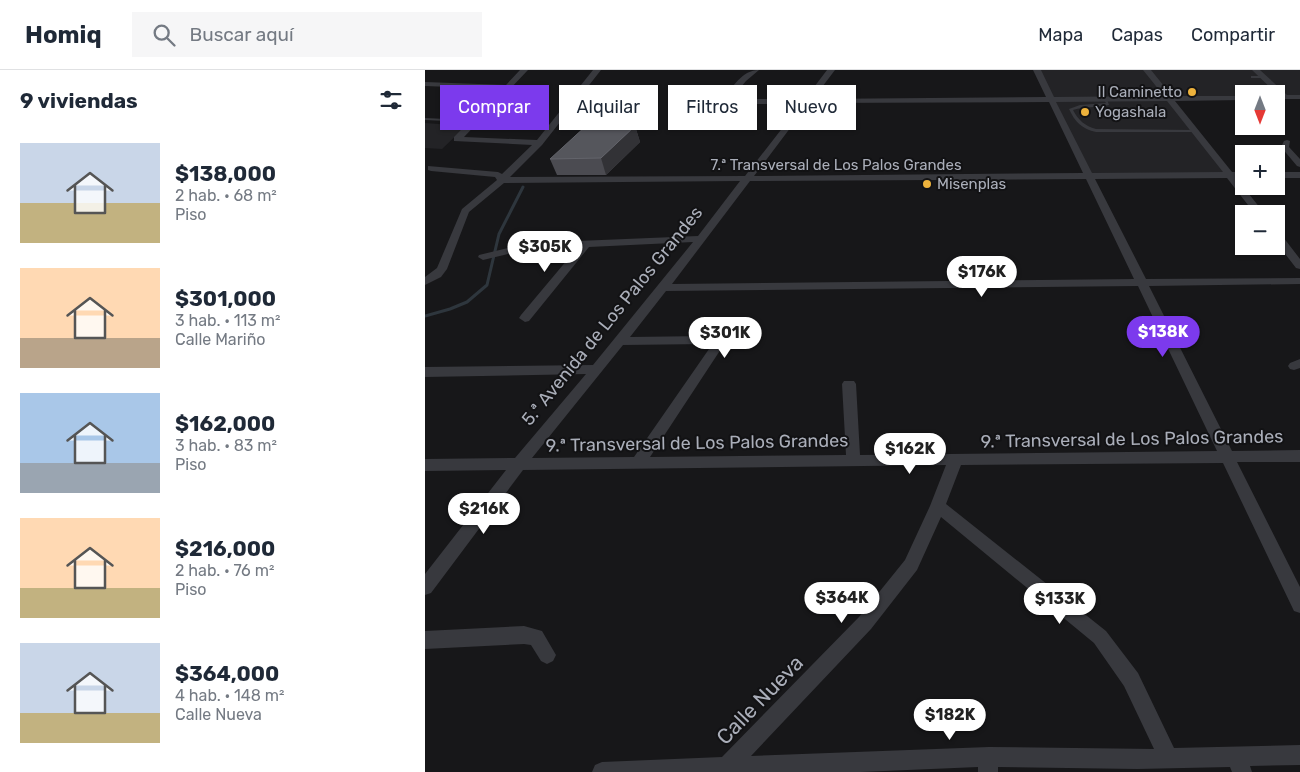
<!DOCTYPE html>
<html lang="es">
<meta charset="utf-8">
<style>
body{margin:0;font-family:Rubik,sans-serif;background:#f6f6f7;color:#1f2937;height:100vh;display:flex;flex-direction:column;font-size:19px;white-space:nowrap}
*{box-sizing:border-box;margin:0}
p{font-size:16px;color:#747a83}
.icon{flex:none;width:28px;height:28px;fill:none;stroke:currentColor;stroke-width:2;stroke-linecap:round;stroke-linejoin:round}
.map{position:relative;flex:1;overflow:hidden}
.side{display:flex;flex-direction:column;background:#fff;width:425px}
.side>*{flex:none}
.top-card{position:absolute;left:15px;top:15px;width:475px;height:45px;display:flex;gap:10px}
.needle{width:32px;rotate:180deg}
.tools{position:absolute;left:810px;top:15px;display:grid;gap:10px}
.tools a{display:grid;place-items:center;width:50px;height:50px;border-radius:0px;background:#fff;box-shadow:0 1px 4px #0004;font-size:25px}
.price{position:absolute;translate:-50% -42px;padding:0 11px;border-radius:18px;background:#fff;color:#222;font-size:16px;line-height:32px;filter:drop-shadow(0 1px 2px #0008)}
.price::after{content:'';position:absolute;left:50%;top:30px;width:15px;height:11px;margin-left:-8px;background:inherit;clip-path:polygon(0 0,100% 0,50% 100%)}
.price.on{background:#7c3aed;color:#fff}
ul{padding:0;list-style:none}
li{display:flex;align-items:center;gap:15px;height:125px;padding:0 20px}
li span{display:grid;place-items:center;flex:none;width:140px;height:100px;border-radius:0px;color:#555}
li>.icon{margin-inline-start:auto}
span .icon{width:60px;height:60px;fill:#fffc;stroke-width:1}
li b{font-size:21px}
h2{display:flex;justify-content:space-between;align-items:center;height:60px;padding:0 20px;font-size:21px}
.tag{padding:0 18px;border-radius:0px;background:#fff;box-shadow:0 1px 4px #0004;font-size:18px;line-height:45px}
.tag.on{background:#7c3aed;color:#fff}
header{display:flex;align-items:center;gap:30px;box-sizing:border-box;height:70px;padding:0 25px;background:#fff;border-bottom:1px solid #e0e1e3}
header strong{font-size:24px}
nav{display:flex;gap:28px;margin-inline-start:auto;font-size:18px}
.search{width:350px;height:45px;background:#f6f6f7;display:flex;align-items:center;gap:12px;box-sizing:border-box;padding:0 18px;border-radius:0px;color:#747a83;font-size:19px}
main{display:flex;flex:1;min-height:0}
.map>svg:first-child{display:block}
</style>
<header>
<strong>Homiq</strong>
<div class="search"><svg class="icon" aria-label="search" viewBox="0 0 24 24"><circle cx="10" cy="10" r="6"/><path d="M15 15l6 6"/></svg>Buscar aquí</div>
<nav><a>Mapa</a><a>Capas</a><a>Compartir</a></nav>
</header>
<main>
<section class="side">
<h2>9 viviendas<svg class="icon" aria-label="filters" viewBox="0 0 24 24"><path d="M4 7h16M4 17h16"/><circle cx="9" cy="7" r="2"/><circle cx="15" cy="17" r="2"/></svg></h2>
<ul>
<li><span style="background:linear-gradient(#c9d6e8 60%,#c2b280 0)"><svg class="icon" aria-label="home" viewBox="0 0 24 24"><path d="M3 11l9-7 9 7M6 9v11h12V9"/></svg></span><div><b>$138,000</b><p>2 hab. · 68 m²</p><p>Piso</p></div></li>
<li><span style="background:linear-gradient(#ffd9b3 70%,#b9a48a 0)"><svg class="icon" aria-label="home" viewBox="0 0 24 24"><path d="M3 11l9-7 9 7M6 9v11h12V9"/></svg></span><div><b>$301,000</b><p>3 hab. · 113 m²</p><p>Calle Mariño</p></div></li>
<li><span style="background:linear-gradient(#a9c7e8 70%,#9aa5b1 0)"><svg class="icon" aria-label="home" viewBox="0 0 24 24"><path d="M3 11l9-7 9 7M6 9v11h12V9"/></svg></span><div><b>$162,000</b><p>3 hab. · 83 m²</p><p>Piso</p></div></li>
<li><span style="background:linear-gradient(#ffd9b3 70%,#c2b280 0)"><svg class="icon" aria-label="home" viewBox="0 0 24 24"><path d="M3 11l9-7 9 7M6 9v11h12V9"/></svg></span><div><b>$216,000</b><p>2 hab. · 76 m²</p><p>Piso</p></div></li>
<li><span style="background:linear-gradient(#c9d6e8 70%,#c2b280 0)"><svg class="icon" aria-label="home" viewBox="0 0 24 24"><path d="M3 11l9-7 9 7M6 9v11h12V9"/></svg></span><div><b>$364,000</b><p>4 hab. · 148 m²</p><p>Calle Nueva</p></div></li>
</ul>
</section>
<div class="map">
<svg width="875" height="702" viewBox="0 0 875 702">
<rect width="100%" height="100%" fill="#171719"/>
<path fill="#232326" d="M611,0H875V26L819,24V27L744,28L805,105L664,106Z
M0,53L41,56L17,79L0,78Z"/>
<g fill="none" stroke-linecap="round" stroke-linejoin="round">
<path stroke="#2e363d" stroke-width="3" d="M0,246L25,239L42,232L62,215L74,164L98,117"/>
<path fill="#38393e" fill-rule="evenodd" d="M827,6H839L841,7L839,8H826V6Z
M680,28L682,29L684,35C672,38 660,36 648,40C653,50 660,56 671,59L770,60L772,61L770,62H671C657,59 650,52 644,39L655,35L681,33L678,29Z
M0,48L21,49L23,50L21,51L0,50Z"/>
<path fill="#38393e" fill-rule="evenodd" d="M95,0H103L39,67L112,70L168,0H176L117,75L85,107L320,106L376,34H261L257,32L261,30L298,29C308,17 317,0 334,0L321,11L306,29H380L402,0H410L388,29L621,27L608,0H616L629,27L739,26L718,0H726L747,26H819V30L750,31L807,102H819V108H811L840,144H830L802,108L670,109L721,209L875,208V214L724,216L807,381L875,380V392H812L875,517V543L869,541L798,393L536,395L521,434L681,561L713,603L749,678L875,675V695L825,696L827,702H807L805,697L712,699L573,697V702H553V697L436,702H167L170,695L177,692L297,687L434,547L480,490L505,436L521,395L98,400L6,523L0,525V504L81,400L0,401V389L90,388L161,304L0,307V297L168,295L268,172L164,177L104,251L100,252L94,248L96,245L153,177L104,179L58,190L53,187L54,185L104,173L273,166L315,111L79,113L44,142L22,199L16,207L0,215V207L12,198L37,139L72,110L70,107L6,101L3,100V96L73,102L77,104L107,75L29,71V67L76,19L0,16V12L81,15ZM742,31L798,102L667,103L631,32ZM624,32L658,103L329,106L384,33ZM661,109L709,209L247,214L325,111ZM713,216L792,381L435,385L431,314L429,311H419L417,314L421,385L225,387L296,279L294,270L283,266L205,267L241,221ZM281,274L284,275V279L209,387L107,388L198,275ZM516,447L669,573L699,616L729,679L564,677L326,686L446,559L492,500Z
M827,0H835L862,25H875V29H851V25H853Z
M862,70L865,71L864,77L875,89V97L872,96L856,77L859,71Z
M851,102H875V108H851Z
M851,162L855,163L875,189V199L871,198L851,172Z
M875,289V298L869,300L865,299L863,296L865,293Z
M99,556L117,561L131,585L128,591L122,594L116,591L106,575L99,574L0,579V561Z"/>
</g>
<path fill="#4b4b51" d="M210,56L215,72L181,105H132L125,89Z"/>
<path fill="#323236" d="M210,56L215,72L181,105L176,88Z"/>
<path fill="#55565c" stroke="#63646b" d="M161,56H210L176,88L125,89Z"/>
<g fill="#edb23c" stroke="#121214" stroke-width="2">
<circle cx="767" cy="22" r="5"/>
<circle cx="660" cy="42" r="5"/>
<circle cx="502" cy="114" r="5"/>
</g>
<g text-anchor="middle" stroke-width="4" stroke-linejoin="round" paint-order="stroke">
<g font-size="15" fill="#aaaeb9" stroke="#121214" text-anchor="start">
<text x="757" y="27" text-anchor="end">Il Caminetto</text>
<text x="670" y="47">Yogashala</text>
<text x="512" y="119">Misenplas</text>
</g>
<g font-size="15" fill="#aaaeb9" stroke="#121214">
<text x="411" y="100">7.ª Transversal de Los Palos Grandes</text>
</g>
<g font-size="18" fill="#aaaeb9" stroke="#121214">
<text transform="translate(187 246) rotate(-51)" y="6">5.ª Avenida de Los Palos Grandes</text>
<text transform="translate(707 369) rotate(-1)" y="6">9.ª Transversal de Los Palos Grandes</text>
<text transform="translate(272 373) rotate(-1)" y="6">9.ª Transversal de Los Palos Grandes</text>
</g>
<g font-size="21" fill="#aaaeb9" stroke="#121214">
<text transform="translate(335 630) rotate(-46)" y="7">Calle Nueva</text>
</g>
</g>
</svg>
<div class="tools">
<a><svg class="needle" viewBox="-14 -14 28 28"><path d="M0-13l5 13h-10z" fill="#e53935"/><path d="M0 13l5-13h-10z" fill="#747a83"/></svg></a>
<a>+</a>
<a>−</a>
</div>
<b class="price" style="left:120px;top:203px">$305K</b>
<b class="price" style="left:557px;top:228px">$176K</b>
<b class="price on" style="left:738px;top:288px">$138K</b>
<b class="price" style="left:300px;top:289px">$301K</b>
<b class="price" style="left:485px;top:405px">$162K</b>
<b class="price" style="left:59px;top:465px">$216K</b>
<b class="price" style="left:417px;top:554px">$364K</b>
<b class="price" style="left:635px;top:555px">$133K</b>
<b class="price" style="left:525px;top:671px">$182K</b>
<div class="top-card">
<a class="tag on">Comprar</a>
<a class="tag">Alquilar</a>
<a class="tag">Filtros</a>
<a class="tag">Nuevo</a>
</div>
</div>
</main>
